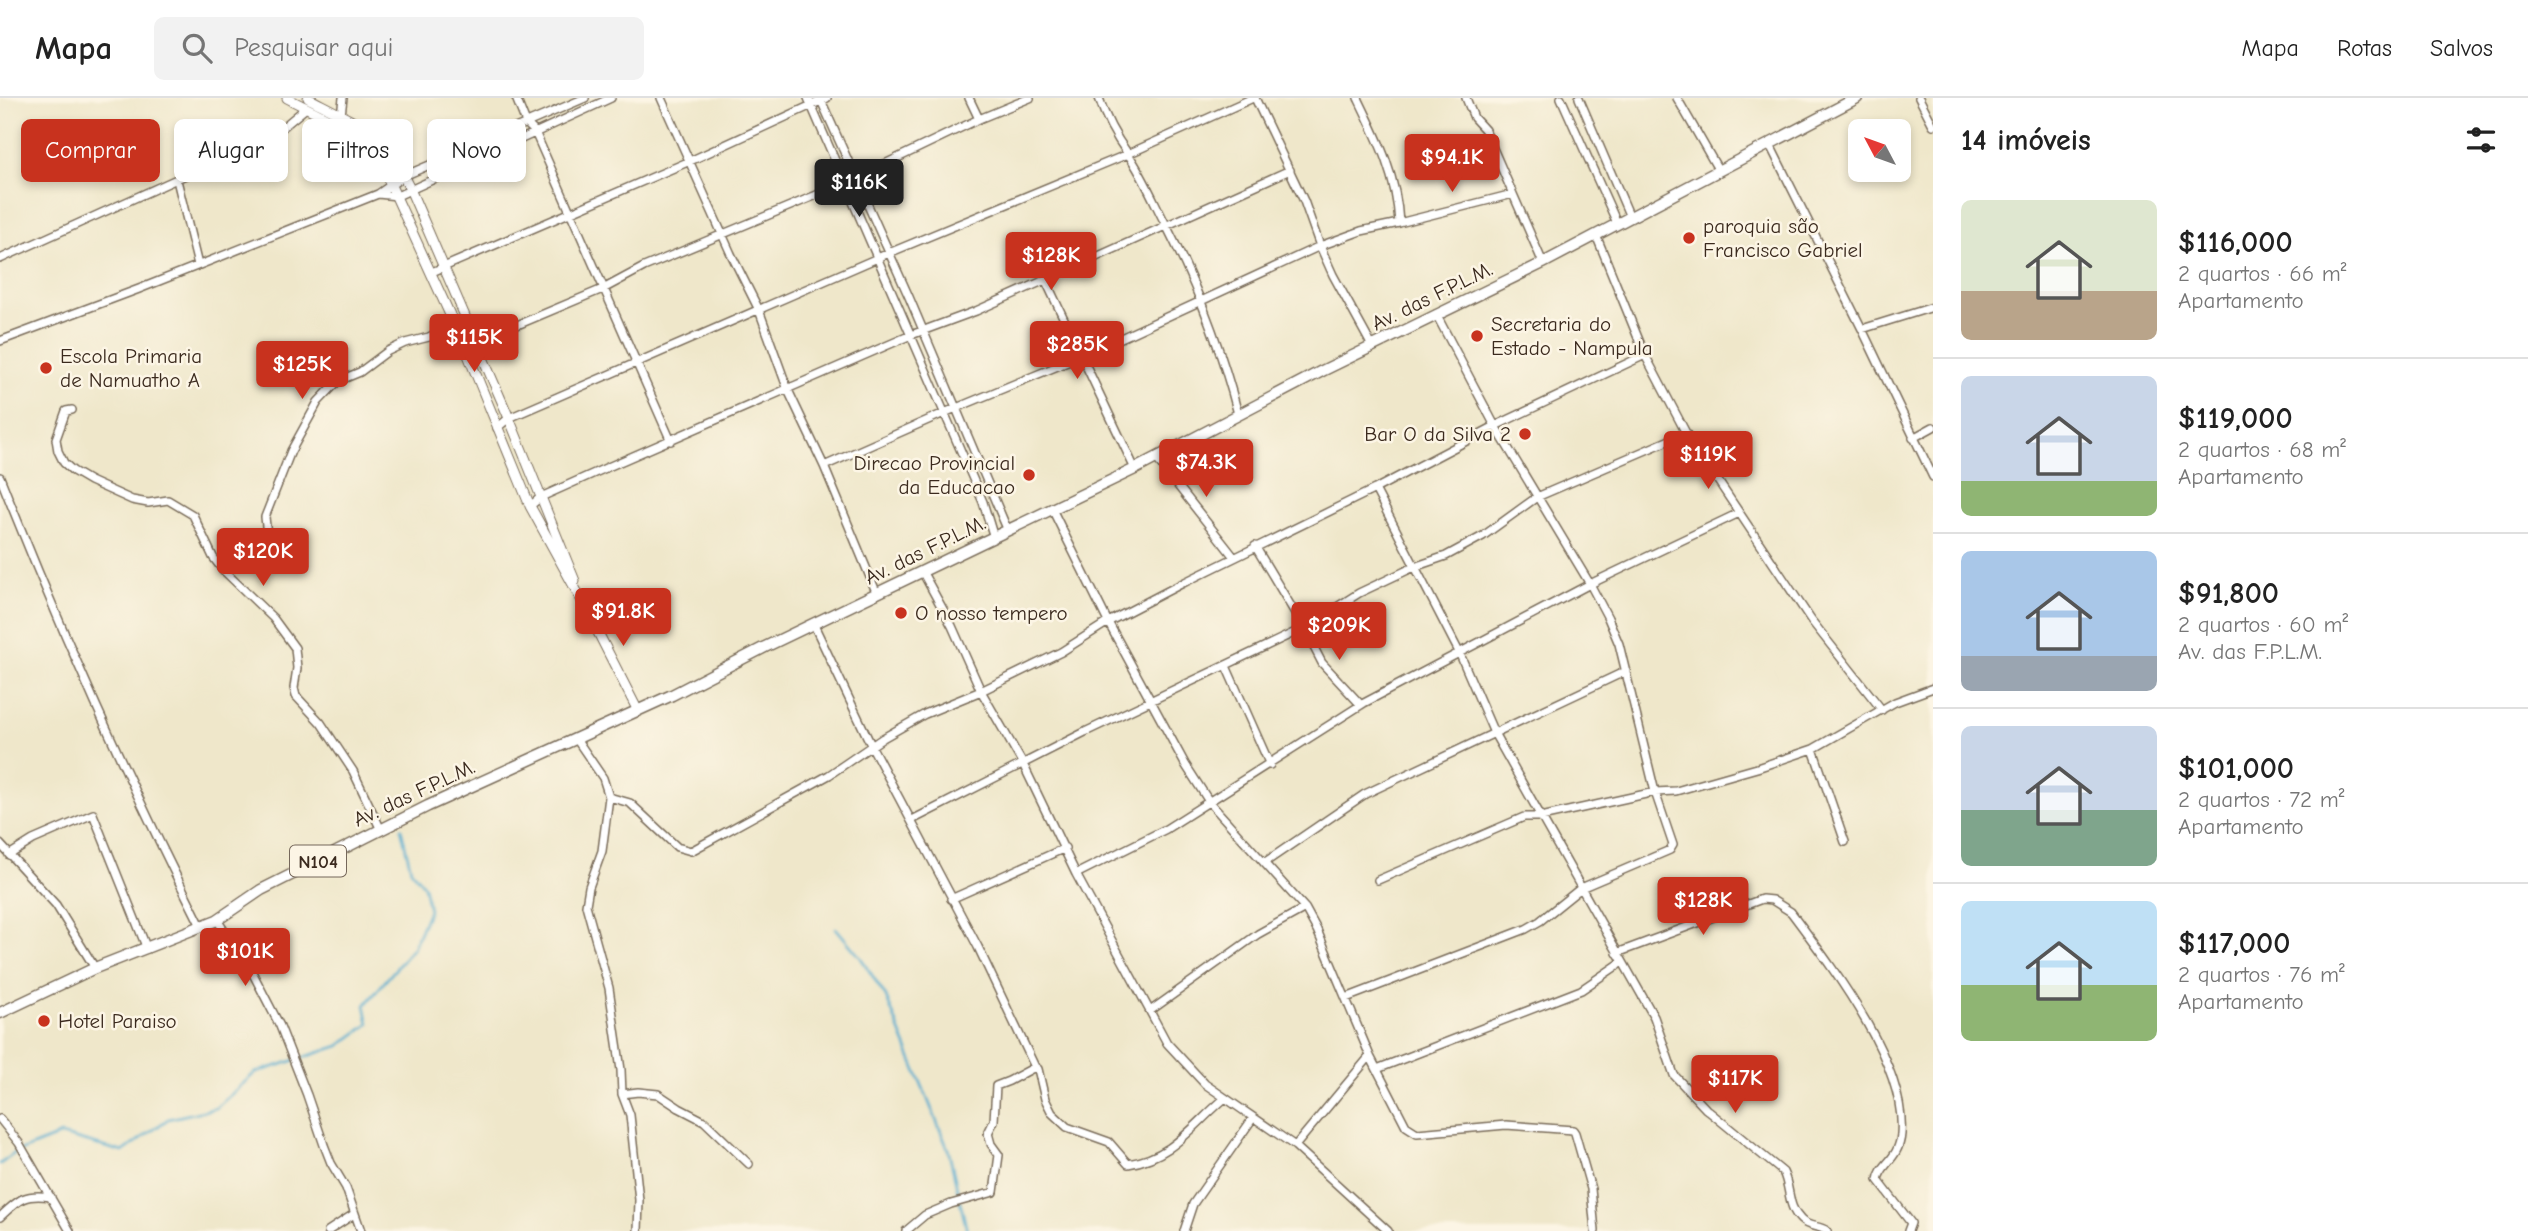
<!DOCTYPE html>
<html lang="pt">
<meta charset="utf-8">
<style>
body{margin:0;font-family:"Comic Neue",sans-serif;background:#f2f2f2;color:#222;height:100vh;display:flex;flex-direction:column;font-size:26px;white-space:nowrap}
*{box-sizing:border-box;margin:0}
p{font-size:23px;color:#767676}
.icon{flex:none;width:38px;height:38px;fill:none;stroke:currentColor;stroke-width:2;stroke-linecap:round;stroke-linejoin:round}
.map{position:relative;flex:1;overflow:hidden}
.drawer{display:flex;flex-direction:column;background:#fff;width:595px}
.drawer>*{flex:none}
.banner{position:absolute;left:21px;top:21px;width:665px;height:63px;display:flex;gap:14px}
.needle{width:46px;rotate:311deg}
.tools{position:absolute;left:1848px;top:21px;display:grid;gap:14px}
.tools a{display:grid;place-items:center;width:63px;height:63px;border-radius:10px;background:#fff;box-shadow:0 4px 10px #0003;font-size:35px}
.price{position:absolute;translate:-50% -60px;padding:0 16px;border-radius:7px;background:#c8321e;color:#fff;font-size:23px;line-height:46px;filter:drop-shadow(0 2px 4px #0008)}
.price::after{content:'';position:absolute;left:50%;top:42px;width:21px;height:16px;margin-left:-10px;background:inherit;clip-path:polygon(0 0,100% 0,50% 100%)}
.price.selected{background:#222;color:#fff}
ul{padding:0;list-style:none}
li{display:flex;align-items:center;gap:21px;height:175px;padding:0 28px}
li+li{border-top:2px solid #e0e0e0}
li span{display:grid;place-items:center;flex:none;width:196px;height:140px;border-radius:10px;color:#555}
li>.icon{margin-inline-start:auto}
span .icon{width:84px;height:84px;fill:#fffc;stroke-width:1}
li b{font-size:30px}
h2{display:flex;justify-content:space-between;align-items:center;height:84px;padding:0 28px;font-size:30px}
.chip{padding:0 24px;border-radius:10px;background:#fff;box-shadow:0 4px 10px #0003;font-size:24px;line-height:63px}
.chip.selected{background:#c8321e;color:#fff}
header{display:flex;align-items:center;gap:42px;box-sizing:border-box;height:98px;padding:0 35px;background:#fff;border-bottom:2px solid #e0e0e0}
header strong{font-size:33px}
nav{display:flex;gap:38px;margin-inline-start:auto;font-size:24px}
.search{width:490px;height:63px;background:#f2f2f2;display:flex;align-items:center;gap:18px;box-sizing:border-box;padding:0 24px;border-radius:10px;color:#767676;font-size:26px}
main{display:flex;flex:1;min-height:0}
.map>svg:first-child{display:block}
</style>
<header>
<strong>Mapa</strong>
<div class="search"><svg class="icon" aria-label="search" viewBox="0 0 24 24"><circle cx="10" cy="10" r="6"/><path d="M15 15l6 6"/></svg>Pesquisar aqui</div>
<nav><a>Mapa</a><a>Rotas</a><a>Salvos</a></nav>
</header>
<main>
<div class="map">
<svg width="1933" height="1133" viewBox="0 0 1933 1133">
<rect width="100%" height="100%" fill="#fcf5e5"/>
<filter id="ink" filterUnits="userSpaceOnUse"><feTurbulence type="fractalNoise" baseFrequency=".0143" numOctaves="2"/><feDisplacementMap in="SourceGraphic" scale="14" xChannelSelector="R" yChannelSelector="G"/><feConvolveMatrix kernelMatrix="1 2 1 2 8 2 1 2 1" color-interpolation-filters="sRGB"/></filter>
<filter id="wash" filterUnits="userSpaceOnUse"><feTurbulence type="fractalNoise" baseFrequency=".00686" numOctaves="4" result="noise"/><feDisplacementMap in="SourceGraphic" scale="28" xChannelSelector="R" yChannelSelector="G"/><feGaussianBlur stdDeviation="1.57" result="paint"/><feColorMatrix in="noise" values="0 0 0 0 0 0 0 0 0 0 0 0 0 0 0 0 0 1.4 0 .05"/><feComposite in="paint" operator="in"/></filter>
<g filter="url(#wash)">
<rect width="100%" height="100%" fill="#efe7ca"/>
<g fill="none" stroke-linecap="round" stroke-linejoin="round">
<path stroke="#52abcf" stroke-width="2.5" d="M836,830L861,860L886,899L948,1051L967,1133
M0,1066L15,1055L61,1037L123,1054L168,1021L216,1010L255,975L339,948L369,926L365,907L413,850L429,812L424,788L411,772L401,730"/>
</g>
</g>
<g filter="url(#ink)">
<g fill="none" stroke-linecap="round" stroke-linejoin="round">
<g stroke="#7a6c5a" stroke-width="10">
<path id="minor" d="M516,0L526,25L535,34L671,343
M661,0L731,156L759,212L788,292L824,368L877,496
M808,0L983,404L994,440
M820,0L909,199L1008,433
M969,0L979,21
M1099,0C1106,22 1115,38 1128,56C1143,77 1154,104 1166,127C1197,188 1221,250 1238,316
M1255,0L1304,103L1320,148L1333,177L1372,248
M1466,0L1474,20L1485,32L1543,165
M1561,0L1617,125
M1579,0L1630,119
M1677,0L1719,73
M1919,0L1933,27
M341,17L343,0
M1770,47L1862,231L1933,379
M177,82L198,167
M378,96L397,98L611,0
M1399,125L1513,96
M1596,137L1645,257L1686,335L1811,522L1882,612
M0,161L232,56L282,30L306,10
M432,174L690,63L827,0
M1045,181L1135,371
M1862,231L1933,209
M0,243L139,191L378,96L404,78L585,0
M466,252L477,244L605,190L644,169L843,86L979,21L1030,0
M72,312L66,313L56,341L58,353L64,365L73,373L90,383L132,402L148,405L168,402L193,417L213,459L222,471L273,520L295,550L297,570L294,590L296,598L321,625L353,673L381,732
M497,330L509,320L889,155L1128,56L1253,0
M1913,340L1933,329
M1156,360L1234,459
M824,368L944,315L1082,258L1320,148L1361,133L1399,125C1397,79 1378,41 1358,0
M0,379C60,531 127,681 200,826
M1375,391L1459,554L1494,635L1654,919L1674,977L1706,1011L1783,1074C1791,1090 1787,1109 1801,1122C1809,1130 1819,1127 1827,1133
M530,408L541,399L608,369L911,237L976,213L1290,72
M1052,411L1108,524L1185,666L1210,705L1305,810L1317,832L1370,958L1406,1028L1417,1035L1506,1027L1573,1032L1575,1035L1591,1091L1595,1133
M1255,448L1304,530L1322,565L1361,607
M275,459L268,446L265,419L291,353L318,304L338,283L360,274L388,253L405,245L429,239L455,226
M923,475L952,528L981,593L1023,666L1076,776L1167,945L1205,986L1295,1048L1388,1133
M813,525L872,649L978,849L1035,969L1038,971L1045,1001L1052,1015L1067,1029L1109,1044L1128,1066C1173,1059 1191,1029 1224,1001
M1226,568L1270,667
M577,642L603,680L609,699L602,753L589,789L586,807L609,890L621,972L622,996L630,1017L639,1102L638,1133
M1813,651L1845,744
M609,699L630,705L677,749L691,753L829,677L883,640L925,616L981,593L1061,554L1108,524L1185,484L1375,391L1495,328L1645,257
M912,722L1085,634L1304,530L1359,495L1414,469L1446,458L1483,438L1537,399L1686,335
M0,746L56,807L95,870
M9,757L33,742L93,716L147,851
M1264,765L1365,696L1626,573
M1076,776L1166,731L1364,605L1590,486L1739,415
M1378,782L1524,719H1541L1655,694L1676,693L1757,670L1813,651L1895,604L1933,590
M951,801L1065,750
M217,822L250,870L280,928L307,997L324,1047L331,1065L346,1090L361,1133
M1617,855L1762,801L1772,802L1791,814C1832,869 1907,966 1901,1036C1899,1062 1880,1066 1878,1082L1911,1125L1908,1133
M1346,900L1526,831L1540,823L1581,790L1670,752L1673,747L1655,694L1619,546L1608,520L1590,486L1495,328L1436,216
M1150,913L1258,836L1305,810
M1377,971L1581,892L1622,864
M622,996L638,994L658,996L679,1010L704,1023L749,1066
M0,1021L19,1045L70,1133
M1295,1048L1370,958
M0,1119C19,1101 25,1095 51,1099
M328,1133L354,1116
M906,1133L925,1117L951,1106L994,1094L999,1057L991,1046L988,1035L994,1023L996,988L1009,983L1035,969
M1184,1133L1193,1106L1253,1020"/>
</g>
<g stroke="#7a6c5a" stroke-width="11">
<path id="tertiary" d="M287,0C315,15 361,33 378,59L466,252L530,408L581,501L638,613
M308,0C362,28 382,34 410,91L509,320L575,483"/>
</g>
<g stroke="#7a6c5a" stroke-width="13">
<path id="primary" d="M0,915L95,870L217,822L261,792L428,708L672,597L765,549L1135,371L1322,273L1543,165L1857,0"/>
</g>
<use href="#minor" stroke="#fff" stroke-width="7"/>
<use href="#tertiary" stroke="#fff" stroke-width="9"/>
<use href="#primary" stroke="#fff" stroke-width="10"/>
</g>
</g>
<g fill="#c8321e" stroke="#fcf5e5" stroke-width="2.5">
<circle cx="1689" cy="140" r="7"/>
<circle cx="1477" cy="238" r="7"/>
<circle cx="46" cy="270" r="7"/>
<circle cx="1525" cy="336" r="7"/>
<circle cx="1029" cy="377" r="7"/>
<circle cx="901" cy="515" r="7"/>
<circle cx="44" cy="923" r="7"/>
</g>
<g text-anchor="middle" stroke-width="5" stroke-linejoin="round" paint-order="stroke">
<rect fill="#fcf5e5" stroke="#75675a" stroke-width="2" x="290" y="747.5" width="56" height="31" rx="5"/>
<g font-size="19" font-weight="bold" fill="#3b2a1e">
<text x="318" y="770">N104</text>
</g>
<g font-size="21" fill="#3b2a1e" stroke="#fcf5e5" text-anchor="start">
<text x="1703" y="135">paroquia são<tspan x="1703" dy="24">Francisco Gabriel</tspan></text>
<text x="1491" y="233">Secretaria do<tspan x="1491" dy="24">Estado - Nampula</tspan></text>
<text x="60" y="265">Escola Primaria<tspan x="60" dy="24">de Namuatho A</tspan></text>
<text x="1511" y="343" text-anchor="end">Bar O da Silva 2</text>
<text x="1015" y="372" text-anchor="end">Direcao Provincial<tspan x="1015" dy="24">da Educacao</tspan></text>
<text x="915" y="522">O nosso tempero</text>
<text x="58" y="930">Hotel Paraiso</text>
</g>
<g font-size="21" fill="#3b2a1e" stroke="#fcf5e5">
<text transform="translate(1432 198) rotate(-26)" y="7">Av. das F.P.L.M.</text>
<text transform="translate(925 452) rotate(-26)" y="7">Av. das F.P.L.M.</text>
<text transform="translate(414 695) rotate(-25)" y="7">Av. das F.P.L.M.</text>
</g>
</g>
</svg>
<div class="tools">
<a><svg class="needle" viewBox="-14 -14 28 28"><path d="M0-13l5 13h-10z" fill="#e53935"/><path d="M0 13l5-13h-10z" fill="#767676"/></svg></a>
</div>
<b class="price" style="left:1452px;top:96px">$94.1K</b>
<b class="price selected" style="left:859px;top:121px">$116K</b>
<b class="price" style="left:1051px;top:194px">$128K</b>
<b class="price" style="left:474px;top:276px">$115K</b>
<b class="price" style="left:1077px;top:283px">$285K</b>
<b class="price" style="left:302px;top:303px">$125K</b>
<b class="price" style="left:1708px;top:393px">$119K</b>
<b class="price" style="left:1206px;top:401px">$74.3K</b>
<b class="price" style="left:263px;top:490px">$120K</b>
<b class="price" style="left:623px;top:550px">$91.8K</b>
<b class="price" style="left:1339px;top:564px">$209K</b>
<b class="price" style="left:1703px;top:839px">$128K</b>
<b class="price" style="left:245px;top:890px">$101K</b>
<b class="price" style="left:1735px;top:1017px">$117K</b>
<div class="banner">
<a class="chip selected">Comprar</a>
<a class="chip">Alugar</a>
<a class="chip">Filtros</a>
<a class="chip">Novo</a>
</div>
</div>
<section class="drawer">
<h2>14 imóveis<svg class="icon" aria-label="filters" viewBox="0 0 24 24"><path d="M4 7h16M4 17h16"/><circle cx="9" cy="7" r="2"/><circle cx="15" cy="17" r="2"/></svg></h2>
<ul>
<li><span style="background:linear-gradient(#dfe7d0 65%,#b9a48a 0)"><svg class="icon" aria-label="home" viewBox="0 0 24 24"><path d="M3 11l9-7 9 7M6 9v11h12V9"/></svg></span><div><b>$116,000</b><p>2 quartos · 66 m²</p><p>Apartamento</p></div></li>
<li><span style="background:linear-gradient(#c9d6e8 75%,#8fb573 0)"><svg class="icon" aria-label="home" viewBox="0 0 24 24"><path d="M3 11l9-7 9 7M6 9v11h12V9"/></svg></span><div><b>$119,000</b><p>2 quartos · 68 m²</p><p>Apartamento</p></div></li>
<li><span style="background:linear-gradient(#a9c7e8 75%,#9aa5b1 0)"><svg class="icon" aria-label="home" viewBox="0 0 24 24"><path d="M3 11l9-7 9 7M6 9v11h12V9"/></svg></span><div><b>$91,800</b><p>2 quartos · 60 m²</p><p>Av. das F.P.L.M.</p></div></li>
<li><span style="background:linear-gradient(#c9d6e8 60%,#7fa58c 0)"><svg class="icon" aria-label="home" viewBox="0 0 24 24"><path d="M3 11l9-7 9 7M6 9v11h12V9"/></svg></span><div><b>$101,000</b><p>2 quartos · 72 m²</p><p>Apartamento</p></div></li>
<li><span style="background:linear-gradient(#bfe0f5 60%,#8fb573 0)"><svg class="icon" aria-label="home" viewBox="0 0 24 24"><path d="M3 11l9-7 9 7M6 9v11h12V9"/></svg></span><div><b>$117,000</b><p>2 quartos · 76 m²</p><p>Apartamento</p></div></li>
</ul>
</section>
</main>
